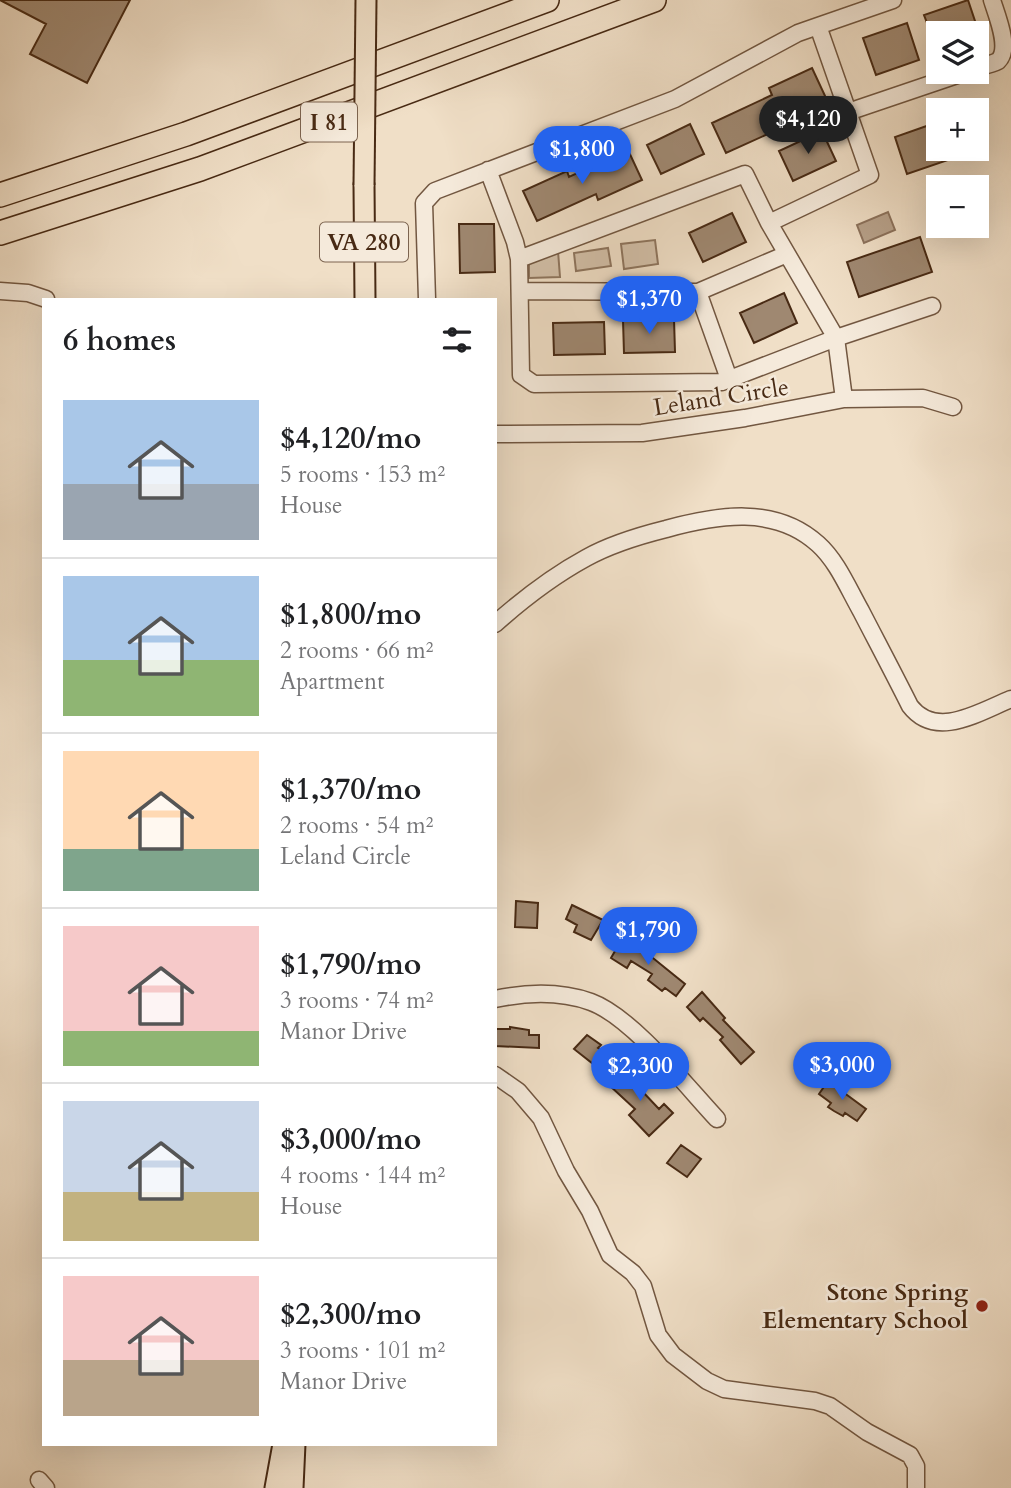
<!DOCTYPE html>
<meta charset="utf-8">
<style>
body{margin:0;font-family:Cardo,serif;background:#f2f2f2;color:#202124;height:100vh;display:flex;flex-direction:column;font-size:26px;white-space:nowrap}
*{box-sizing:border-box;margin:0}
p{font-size:23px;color:#757577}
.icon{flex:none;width:38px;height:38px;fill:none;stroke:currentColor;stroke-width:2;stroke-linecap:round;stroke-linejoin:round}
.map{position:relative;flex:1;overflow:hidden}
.side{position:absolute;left:42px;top:298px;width:455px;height:1148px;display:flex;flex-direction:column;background:#fff;border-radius:0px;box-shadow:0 7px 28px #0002}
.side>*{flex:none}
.fabs{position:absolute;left:926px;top:21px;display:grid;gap:14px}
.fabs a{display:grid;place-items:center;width:63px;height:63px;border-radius:0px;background:#fff;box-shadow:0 7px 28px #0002;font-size:35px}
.price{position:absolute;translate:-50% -60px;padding:0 16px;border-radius:24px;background:#2563eb;color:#fff;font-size:23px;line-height:46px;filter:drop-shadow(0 2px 4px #0008)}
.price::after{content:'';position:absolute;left:50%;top:42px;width:21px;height:16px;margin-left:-10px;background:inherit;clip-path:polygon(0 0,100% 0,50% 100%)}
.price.active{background:#222;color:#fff}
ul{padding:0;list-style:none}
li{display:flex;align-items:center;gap:21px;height:175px;padding:0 21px}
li+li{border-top:2px solid #e0e0e0}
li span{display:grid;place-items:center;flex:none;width:196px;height:140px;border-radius:0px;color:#555}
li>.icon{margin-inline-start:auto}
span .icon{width:84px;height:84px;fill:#fffc;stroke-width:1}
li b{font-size:30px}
h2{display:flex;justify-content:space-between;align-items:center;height:84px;padding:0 21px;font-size:30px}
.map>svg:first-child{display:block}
</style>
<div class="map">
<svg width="1011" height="1488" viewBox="0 0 1011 1488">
<rect width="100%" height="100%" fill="#f0dfc7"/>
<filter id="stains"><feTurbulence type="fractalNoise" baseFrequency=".00286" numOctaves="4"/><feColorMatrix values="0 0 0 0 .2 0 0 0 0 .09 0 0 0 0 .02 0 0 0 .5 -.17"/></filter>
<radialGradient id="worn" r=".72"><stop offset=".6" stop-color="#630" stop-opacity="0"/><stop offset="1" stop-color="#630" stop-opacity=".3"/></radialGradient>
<path fill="#d3c0a9" stroke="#8e755e" stroke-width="2" d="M655,240L658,264L624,269L621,244Z
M608,248L611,266L576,271L574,253Z
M558,251L560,277L529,278V262Z"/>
<path fill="#b7a18a" stroke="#8b715b" stroke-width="2" d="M888,212L895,230L864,243L857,225Z"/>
<path fill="#9f8871" stroke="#482a14" stroke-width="2" d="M0,0H130L87,83L30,54L46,24Z
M968,0L979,33H931L924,15Z
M907,23L919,60L876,75L863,38Z
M812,68L826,98L766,125L770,133L726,153L712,123L772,95L769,88Z
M938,122V149H947L951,159L907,174L895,137Z
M690,124L704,154L661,174L647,145Z
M822,131L836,161L793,181L779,151Z
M628,150L642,180L598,200L596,194L537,221L523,191L567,171L569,177Z
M732,213L746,242L703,262L689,233Z
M459,224H494L495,272L460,273Z
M920,237L932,272L859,297L847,262Z
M784,293L797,323L754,343L740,313Z
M674,319L675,352L624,353L623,320Z
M604,322L605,354L554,355L553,323Z
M516,901L538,903L537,928L515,927Z
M572,905L603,920L591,940L574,932L577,925L566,919Z
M622,939L648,954L685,984L676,996L665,988L662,991L648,980L652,974L631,961L627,968L611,958Z
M702,992L725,1018L723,1020L754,1052L741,1064L720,1040L723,1037L703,1018L700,1021L687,1007Z
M510,1027L529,1030V1035H539V1048L495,1046V1029H510Z
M587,1035L601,1045L598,1048L607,1055L597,1067L574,1049Z
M625,1070L632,1078L636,1074L646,1085L641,1090L659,1109L664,1104L673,1113L649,1136L629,1115L635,1109L609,1085Z
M828,1081L866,1109L857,1121L845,1113L843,1116L834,1111L828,1107L831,1103L819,1094Z
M681,1145L701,1159L687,1177L667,1163Z"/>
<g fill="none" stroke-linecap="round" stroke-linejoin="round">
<g stroke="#725741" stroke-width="19">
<path id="minor" d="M818,26L893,0
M976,68C983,66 992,64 998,61C1011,49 997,16 992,0
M848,112L966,72
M488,170L515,242L519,259
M0,291L28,293L46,299
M520,291L698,292L787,254
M698,292L729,379
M427,299L424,203L435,191L675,99L798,33L818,26L870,175L769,223
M844,399L836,338L769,223L745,174L519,259L521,375L534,384L722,382L836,338L932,306
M495,434L642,433L745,418L844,399L923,398L953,407
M495,624C523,599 553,576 586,558C611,544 638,536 666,529C717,515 775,505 818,544C837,561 848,588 861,611C877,642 894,674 910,706C936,740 979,712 1011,699
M495,999C528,992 560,991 591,1002C632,1017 687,1087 717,1119
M495,1075L518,1091L541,1118L566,1171L590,1211L610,1255L633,1273L643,1286L658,1335L673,1355L707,1381L724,1389L815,1401L830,1406L867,1432L910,1455L916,1466V1488
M39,1480L46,1488"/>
</g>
<g stroke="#482a14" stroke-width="23">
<path id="major" d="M364,185L365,299
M275,1488L283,1444
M293,1488L295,1444"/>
</g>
<g stroke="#482a14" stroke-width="26">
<path id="highway" d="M0,195L186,134L547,0
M0,233L200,169L654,0"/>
</g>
<use href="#minor" stroke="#f5eadb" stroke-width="16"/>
<use href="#major" stroke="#f0dfc7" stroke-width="19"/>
<use href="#highway" stroke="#f0dfc7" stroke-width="23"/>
<g stroke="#482a14" stroke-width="23" stroke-linecap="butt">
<path id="major-bridge" d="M364,185L366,0"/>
</g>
<use href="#major-bridge" stroke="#f0dfc7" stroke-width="19"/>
</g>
<circle fill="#8f2418" stroke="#f5eadb" stroke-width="2.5" cx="982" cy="1306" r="7"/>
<g text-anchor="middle" stroke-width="5" stroke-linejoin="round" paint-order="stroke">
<g fill="#f5eadb" stroke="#7c6450" stroke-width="2">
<rect x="301" y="102.5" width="56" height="39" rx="5"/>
<rect x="320" y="222.5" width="88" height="39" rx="5"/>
</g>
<g font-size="23" font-weight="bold" fill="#482a14">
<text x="329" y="130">I 81</text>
<text x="364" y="250">VA 280</text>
</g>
<g font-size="24" fill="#482a14" stroke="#f5eadb">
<text transform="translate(721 397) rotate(-9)" y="8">Leland Circle</text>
</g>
<g font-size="24" font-weight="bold" fill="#482a14" stroke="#f5eadb" text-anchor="end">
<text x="968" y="1300">Stone Spring<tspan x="968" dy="28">Elementary School</tspan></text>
</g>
</g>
<rect width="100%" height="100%" filter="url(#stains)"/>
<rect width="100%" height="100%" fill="url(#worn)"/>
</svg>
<div class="fabs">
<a><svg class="icon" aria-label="layers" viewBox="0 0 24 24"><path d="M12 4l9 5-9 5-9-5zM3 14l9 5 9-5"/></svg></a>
<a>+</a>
<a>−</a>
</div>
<b class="price active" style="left:808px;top:156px">$4,120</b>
<b class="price" style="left:582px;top:186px">$1,800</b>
<b class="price" style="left:649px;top:336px">$1,370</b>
<b class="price" style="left:648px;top:967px">$1,790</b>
<b class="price" style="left:842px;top:1102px">$3,000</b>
<b class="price" style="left:640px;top:1103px">$2,300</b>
<section class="side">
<h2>6 homes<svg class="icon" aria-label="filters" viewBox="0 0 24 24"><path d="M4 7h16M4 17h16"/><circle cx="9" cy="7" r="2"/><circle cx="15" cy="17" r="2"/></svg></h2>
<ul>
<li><span style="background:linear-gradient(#a9c7e8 60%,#9aa5b1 0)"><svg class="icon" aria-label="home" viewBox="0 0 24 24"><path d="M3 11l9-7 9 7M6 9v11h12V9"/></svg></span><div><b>$4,120/mo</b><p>5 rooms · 153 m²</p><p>House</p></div></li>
<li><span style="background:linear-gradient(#a9c7e8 60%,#8fb573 0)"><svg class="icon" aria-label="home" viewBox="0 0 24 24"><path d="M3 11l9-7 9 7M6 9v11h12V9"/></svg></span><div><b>$1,800/mo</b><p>2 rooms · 66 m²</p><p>Apartment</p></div></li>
<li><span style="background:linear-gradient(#ffd9b3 70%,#7fa58c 0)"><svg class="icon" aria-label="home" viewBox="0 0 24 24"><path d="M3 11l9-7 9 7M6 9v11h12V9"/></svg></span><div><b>$1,370/mo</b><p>2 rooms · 54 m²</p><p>Leland Circle</p></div></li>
<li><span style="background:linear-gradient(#f6c9c9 75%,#8fb573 0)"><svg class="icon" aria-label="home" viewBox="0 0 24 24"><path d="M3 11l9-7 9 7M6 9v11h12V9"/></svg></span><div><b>$1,790/mo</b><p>3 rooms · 74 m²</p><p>Manor Drive</p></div></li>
<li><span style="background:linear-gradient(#c9d6e8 65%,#c2b280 0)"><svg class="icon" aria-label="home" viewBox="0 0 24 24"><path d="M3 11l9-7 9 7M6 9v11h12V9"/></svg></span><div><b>$3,000/mo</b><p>4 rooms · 144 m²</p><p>House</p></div></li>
<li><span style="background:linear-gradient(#f6c9c9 60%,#b9a48a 0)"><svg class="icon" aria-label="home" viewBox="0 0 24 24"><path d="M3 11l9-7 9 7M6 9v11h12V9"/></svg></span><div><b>$2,300/mo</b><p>3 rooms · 101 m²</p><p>Manor Drive</p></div></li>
</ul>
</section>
</div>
